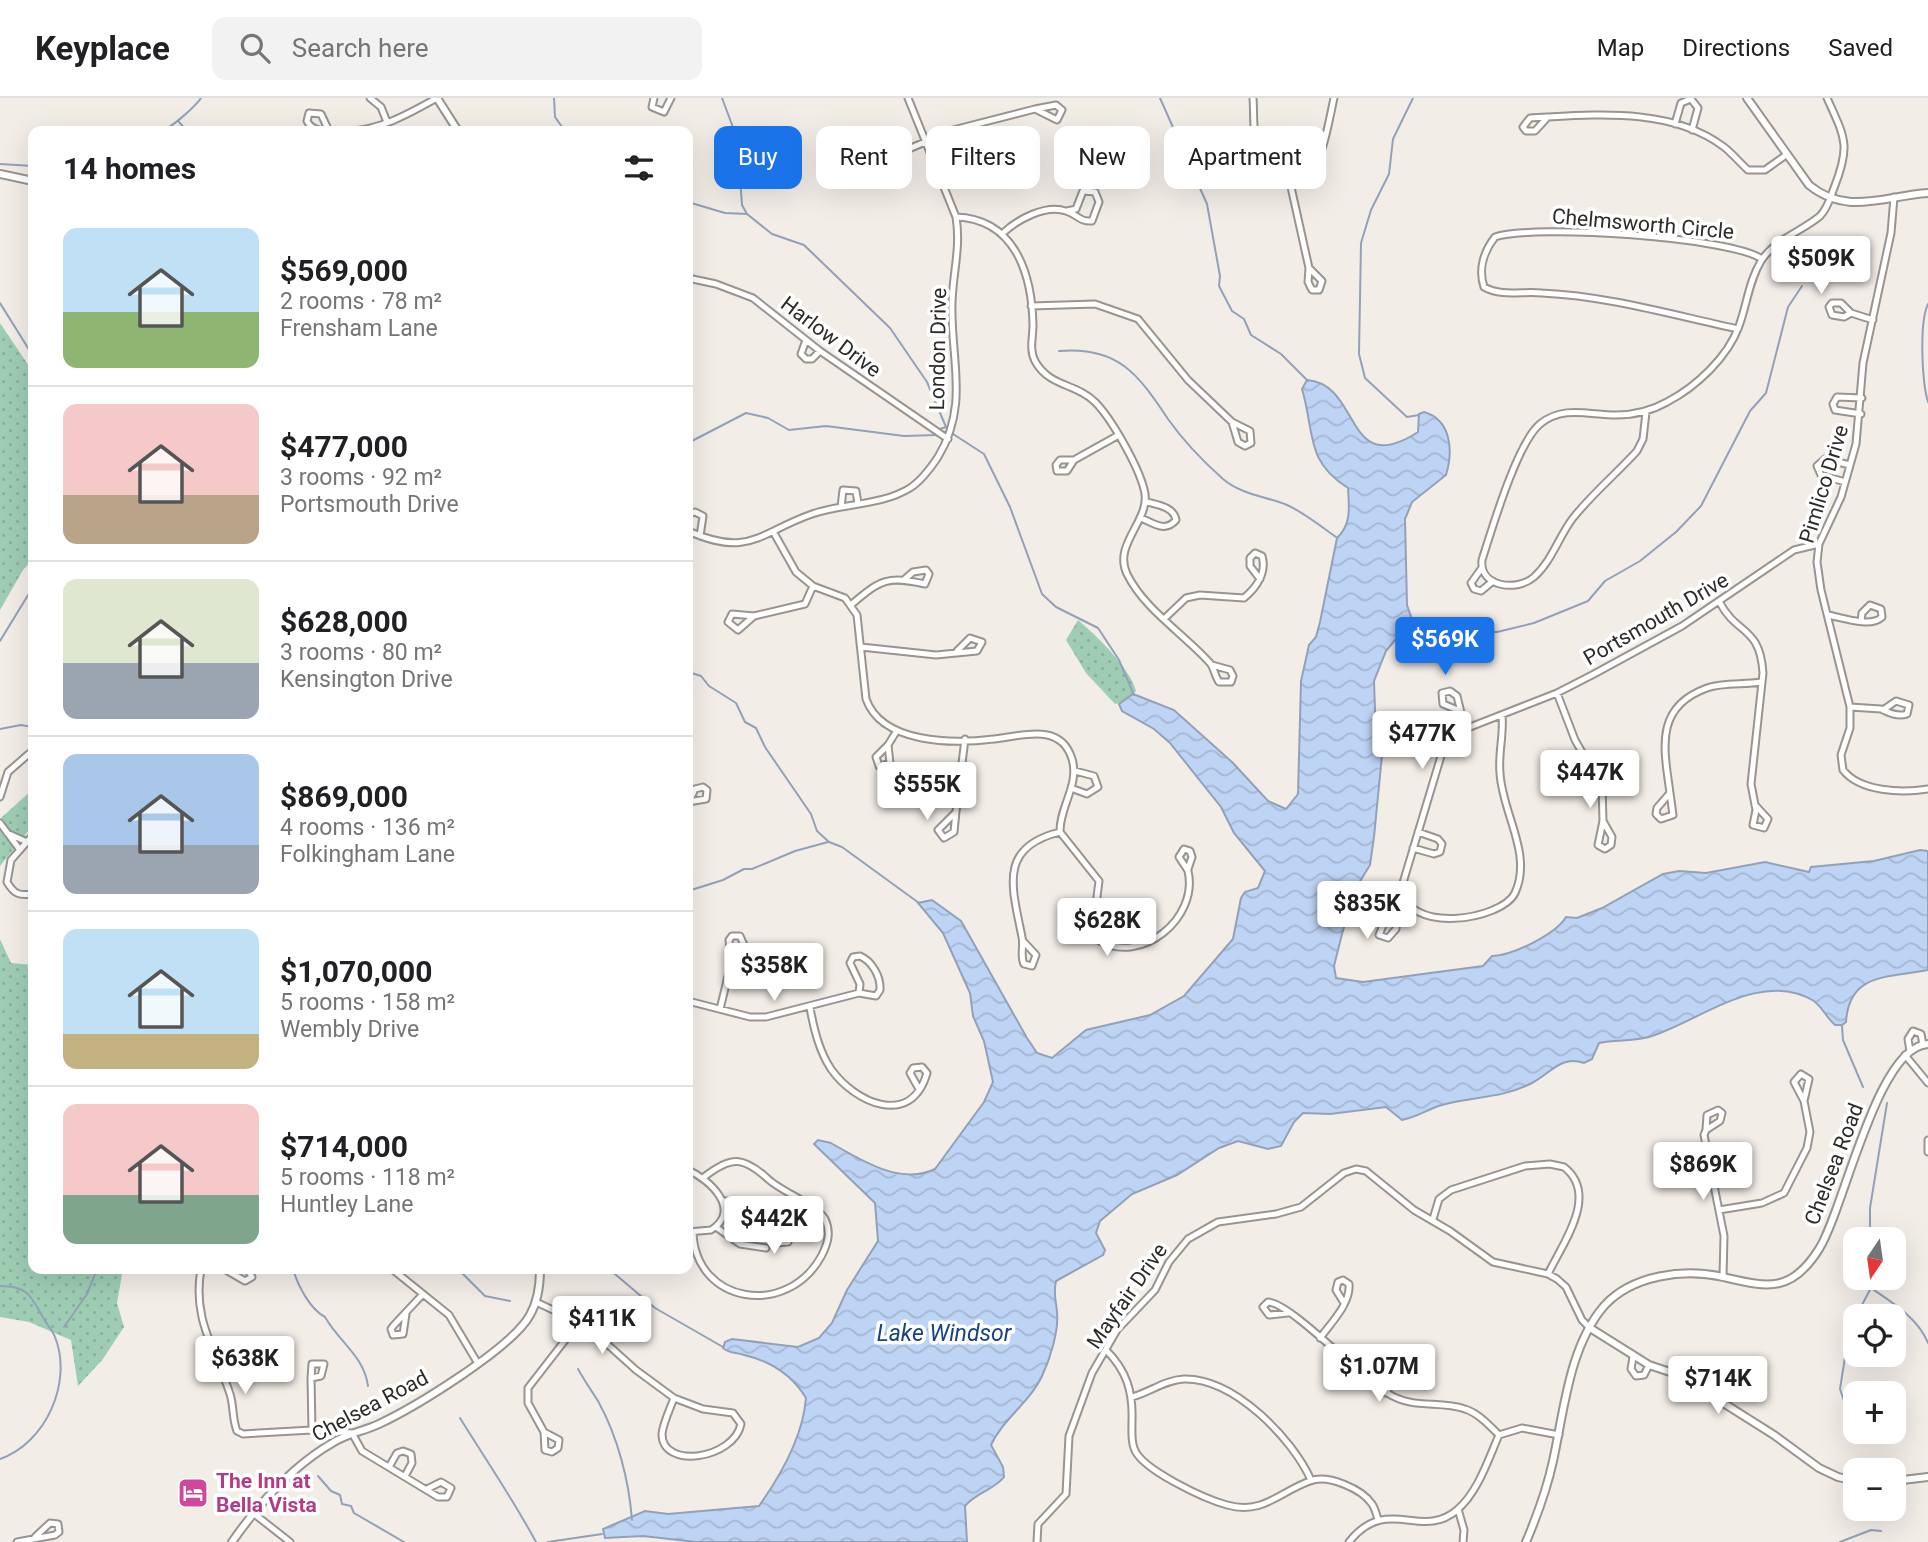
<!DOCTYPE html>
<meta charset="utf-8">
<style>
body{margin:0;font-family:Roboto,sans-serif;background:#f2f2f2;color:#202124;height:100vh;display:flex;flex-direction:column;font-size:26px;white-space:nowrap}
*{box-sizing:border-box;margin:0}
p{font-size:23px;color:#757577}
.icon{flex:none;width:38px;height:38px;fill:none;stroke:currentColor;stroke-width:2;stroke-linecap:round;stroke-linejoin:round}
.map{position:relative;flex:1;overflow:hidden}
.details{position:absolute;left:28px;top:28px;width:665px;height:1148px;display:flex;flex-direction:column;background:#fff;border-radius:14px;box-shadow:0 7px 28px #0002}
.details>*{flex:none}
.banner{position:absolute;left:714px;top:28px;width:665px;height:63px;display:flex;gap:14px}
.needle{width:46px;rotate:193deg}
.controls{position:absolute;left:1843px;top:1129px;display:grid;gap:14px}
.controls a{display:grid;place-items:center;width:63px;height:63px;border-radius:14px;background:#fff;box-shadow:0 7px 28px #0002;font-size:35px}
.price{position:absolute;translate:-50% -60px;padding:0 16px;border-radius:7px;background:#fff;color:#222;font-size:23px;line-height:46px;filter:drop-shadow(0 2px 4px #0008)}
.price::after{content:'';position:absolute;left:50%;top:42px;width:21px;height:16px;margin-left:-10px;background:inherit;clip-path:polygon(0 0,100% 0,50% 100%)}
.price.on{background:#1a73e8;color:#fff}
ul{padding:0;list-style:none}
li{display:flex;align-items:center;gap:21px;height:175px;padding:0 35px}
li+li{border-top:2px solid #e0e0e0}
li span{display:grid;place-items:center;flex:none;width:196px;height:140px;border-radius:14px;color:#555}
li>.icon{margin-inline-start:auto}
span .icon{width:84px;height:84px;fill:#fffc;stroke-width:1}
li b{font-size:30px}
h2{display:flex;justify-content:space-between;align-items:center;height:84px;padding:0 35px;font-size:30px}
.tag{padding:0 24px;border-radius:14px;background:#fff;box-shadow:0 7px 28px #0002;font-size:24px;line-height:63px}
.tag.on{background:#1a73e8;color:#fff}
header{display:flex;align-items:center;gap:42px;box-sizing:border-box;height:98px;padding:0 35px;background:#fff;border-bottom:2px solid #e0e0e0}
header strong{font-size:33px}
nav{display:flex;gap:38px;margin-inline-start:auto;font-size:24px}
.search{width:490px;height:63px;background:#f2f2f2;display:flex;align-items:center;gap:18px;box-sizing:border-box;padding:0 24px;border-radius:14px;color:#757577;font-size:26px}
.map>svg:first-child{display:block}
</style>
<header>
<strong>Keyplace</strong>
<div class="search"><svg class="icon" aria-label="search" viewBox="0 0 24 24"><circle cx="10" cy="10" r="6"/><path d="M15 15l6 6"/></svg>Search here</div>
<nav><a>Map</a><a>Directions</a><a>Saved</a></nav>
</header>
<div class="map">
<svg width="1928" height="1444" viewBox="0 0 1928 1444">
<defs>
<pattern id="grass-dots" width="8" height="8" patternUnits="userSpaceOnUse" patternTransform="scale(1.75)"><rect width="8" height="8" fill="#9ecdb4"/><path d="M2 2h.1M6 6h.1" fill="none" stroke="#88b09b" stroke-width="1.8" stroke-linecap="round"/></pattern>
<pattern id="water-waves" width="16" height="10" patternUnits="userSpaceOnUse" patternTransform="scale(1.75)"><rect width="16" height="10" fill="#bed4f5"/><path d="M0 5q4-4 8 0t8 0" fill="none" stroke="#a4b6d2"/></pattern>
</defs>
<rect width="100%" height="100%" fill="#f3ede8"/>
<path fill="url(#grass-dots)" d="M0,225L33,274V461L23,472L0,512Z
M1078,522C1097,538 1130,570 1136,593L1124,604L1115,606L1086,575L1066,542Z
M33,691V727L0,768V721Z
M0,841L11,865L33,867V1171H123L117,1205L124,1229L103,1261L78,1288L71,1242L29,1224L0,1219Z"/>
<path fill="url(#water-waves)" stroke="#92a1b8" stroke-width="2" d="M1307,282C1362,286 1344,382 1418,334L1419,316L1424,314C1452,322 1453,354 1446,377L1412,404L1405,421L1407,507L1416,533L1395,542L1386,553L1374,583L1376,639L1382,657L1374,739L1370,767L1356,790L1342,836L1334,868L1336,880L1363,884L1483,868L1492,858C1512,858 1556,836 1566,819L1577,820L1602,810L1663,776L1679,773L1706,775L1765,764L1809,774L1811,769L1874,763L1920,752L1928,753V872C1889,880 1849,874 1846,924L1842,927H1835C1827,920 1822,909 1814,903C1761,871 1701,922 1652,938C1636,944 1616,941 1599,945L1592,961L1584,965C1561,957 1551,975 1532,985C1500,1001 1475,998 1442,1007C1428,1011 1417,1019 1402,1022L1386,1009L1330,1016L1303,1015L1294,1024L1281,1048L1268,1051L1238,1043L1219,1050L1177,1077L1132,1096L1100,1123L1096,1135L1105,1152L1103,1157L1056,1183C1053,1196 1056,1202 1057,1214C1059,1233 1050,1261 1042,1278C1030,1304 1003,1321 991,1347L1003,1369L1004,1379C994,1392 977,1394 965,1408L967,1444H696L643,1438L605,1440L603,1431L645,1413L668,1416L759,1408C781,1377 803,1339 806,1300C792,1277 770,1263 744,1257C735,1254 730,1256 723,1250L725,1244L732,1241L798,1249L819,1240L832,1225L847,1192L878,1143L875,1105L814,1046L818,1042L831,1045C861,1062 901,1088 935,1071L984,1004L993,984L984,943L973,918L970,895L943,835L918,805L932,802L961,823L1027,940L1037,955L1052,960L1086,932L1150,917L1184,898L1233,841L1241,800L1245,794L1258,790L1265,773L1234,735L1221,709L1170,645L1154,631L1122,613L1119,606L1133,596L1174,612L1233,665L1268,703L1286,711L1298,696L1301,583L1309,547L1316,539L1320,524L1337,440C1352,426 1349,409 1348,390C1305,363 1315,335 1302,291Z"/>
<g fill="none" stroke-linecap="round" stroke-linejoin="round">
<path stroke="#92a1b8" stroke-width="2" d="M554,0L555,19L565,33
M722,0L737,40L742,107L747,116
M1160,0L1207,106L1220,178L1219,188L1232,213L1244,221L1251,237L1281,256L1308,283
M1413,0L1393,41L1389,76L1371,112L1361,145L1359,256L1365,280L1407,319L1419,317
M179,24L187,33
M162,33C171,30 196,8 201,0
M0,66L33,68
M688,104L725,115L747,116L772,136L804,147L890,230L927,284L946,329L940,331
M0,205L33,258
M1928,206C1919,225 1922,284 1928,304
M1059,253C1118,248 1138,276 1168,321C1182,341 1205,365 1223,381C1242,397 1265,398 1287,407C1303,414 1322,429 1336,439
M953,336L984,356L1010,409L1042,496L1056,509L1098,530L1119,562L1134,597
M688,345L746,315L768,320L789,332L826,328L904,338L937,337
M1414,534H1497L1534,525L1588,503L1605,483L1640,463L1676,434L1701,408L1750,313L1766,295L1788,209L1802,188
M0,543L33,489
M688,574L701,578L709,588L736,605L745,624L756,630L765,649L811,716L817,733L829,744L842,749L919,805
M0,631L21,627L33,629
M688,793L723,782L744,771H752L795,753L828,744
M1842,928L1843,942L1863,989
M1870,1141V1110L1887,1005
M293,1171C298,1188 310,1211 325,1219C339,1244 364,1258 368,1288
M453,1171L459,1172L485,1198L510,1203
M609,1171L655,1210L723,1249
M0,1188C29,1188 31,1199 44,1221C47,1227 53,1233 55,1239C73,1284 46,1345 0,1361
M1871,1190C1893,1205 1918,1220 1928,1245
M1856,1218L1871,1190L1869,1180
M1855,1219L1848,1240L1840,1291L1857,1341
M64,1229L87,1196L97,1171
M578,1271C584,1282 591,1292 598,1303C618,1339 629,1383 632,1422
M460,1320C486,1362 513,1401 536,1444
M318,1378L331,1393L340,1397L342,1406L351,1408L354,1415L404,1444
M548,1444L602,1436
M1840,1444L1871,1432L1881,1433"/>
<g stroke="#99948f" stroke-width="9">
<path id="minor" d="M370,0L381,9L387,24
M654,0L652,9L664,14L671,0
M1253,0C1255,28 1249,69 1281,81C1289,80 1302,79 1309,74C1323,64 1330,17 1334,0
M1546,21L1535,33H1526L1523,29L1530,20C1592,17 1670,8 1724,49C1733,56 1740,65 1748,72H1765L1786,57
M1675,26L1681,5L1691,1L1698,10L1692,32
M329,33L321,16L309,15L307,23C312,33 324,33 334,33
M349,33C381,32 410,15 437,0
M904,53L902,60L891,65L883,62L884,51L904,53L953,32L1035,11L1057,22L1062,12L1056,7L1035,11
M1289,80L1309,170L1308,184L1312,192H1319L1322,183L1309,170
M1894,99L1891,135L1863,265L1856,346L1841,399L1819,446L1817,464L1821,492L1850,609V630L1841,657L1843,672C1860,694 1902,695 1928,691
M956,119C1015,121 1032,176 1033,227C1033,239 1029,252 1035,263C1049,289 1076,285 1095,304C1112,321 1138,368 1144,391C1153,421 1112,445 1127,476C1144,511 1184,536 1210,565C1214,570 1215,578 1219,584H1231L1233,578L1230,572L1212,567
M1003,135C1017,122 1045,106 1066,113C1077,116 1079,124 1092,123L1099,104L1095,94L1083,93L1076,111L1067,113
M688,180L716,186L753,200L820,253L948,341
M1031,208L1095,206L1138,221L1188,282L1232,324L1238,344L1245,348L1251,345L1250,333L1232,324
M1851,215L1844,219L1832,217L1829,209L1832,205H1841L1851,215L1873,222
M1738,231C1673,217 1608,198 1542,195C1521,193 1502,199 1484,189C1478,171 1484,153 1495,139C1534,126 1731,139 1762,161
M806,242L801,256L806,261H812L820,253
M1646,314L1643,341L1637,353C1616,376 1592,396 1573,420C1559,438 1552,463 1534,479C1517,494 1479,489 1482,462C1492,431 1517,345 1540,326C1563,307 1589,317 1616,317C1634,317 1651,313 1667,304C1696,289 1728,259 1739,228C1747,206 1749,183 1761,163C1775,141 1801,134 1820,118C1828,110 1830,100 1834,90C1851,47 1845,40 1827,0
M1861,316L1835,312L1833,306L1837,299L1862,300
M1074,362L1067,373H1057L1056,367L1060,362H1074L1117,338
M1845,384L1821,377L1817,368L1825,361L1850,367
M841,409L843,392L856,393L858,406
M688,416L695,414L703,418L700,438
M1141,420C1153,425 1165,435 1176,422C1174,409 1158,407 1147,404
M688,433C750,460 758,435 812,416C843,405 881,408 910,390C921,383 930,371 938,359C970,306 950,260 952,204C953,174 961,149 956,119L908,0
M774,435L796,474L813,488L845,500L857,517L866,601C882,646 953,646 994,641C1021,638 1061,624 1072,661C1080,686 1059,710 1060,734L1099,783L1093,830L1098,842C1141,868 1199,820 1188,773C1186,769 1182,764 1179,759L1184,751L1190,753L1192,759L1188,771
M1481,471L1471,485L1474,491L1481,493L1493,483
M1720,505C1737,537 1760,528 1763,575L1751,686L1756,712L1753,727L1764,730L1768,721L1755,707
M852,506C881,481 888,478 925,486L929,476L926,472L913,474L905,481
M1828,517C1843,520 1871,530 1882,519L1881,511L1870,507L1862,515L1861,523
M754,518L738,532L728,524L732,516L754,518L805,506L813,488
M1165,520L1186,500L1200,497L1244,500C1256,490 1267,475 1262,458L1255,455L1250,460V468L1260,481
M861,549L936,557L977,553L982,544L970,540L957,553
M1557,595L1575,642L1602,689L1603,723L1598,747L1605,751L1611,747L1612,739L1603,723
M1850,609L1881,611C1889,615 1898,619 1907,616L1909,607L1896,603L1883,612
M1460,613L1443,606L1442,595L1450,593L1457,598L1465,631
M1502,617C1504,636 1498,656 1500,675C1502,715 1533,756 1515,795C1502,822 1404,838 1402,788L1441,658L1445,649L1465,631L1557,595L1594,576L1682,528L1794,452L1819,446
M888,647L890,665L879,668L876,659L888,647L896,634
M1071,690L1087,696L1098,689L1094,678L1075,673
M1670,695L1673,717L1661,721L1656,716L1657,710L1670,695C1664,651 1654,609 1707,590C1723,584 1745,587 1761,584
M0,699L8,674L31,654
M688,704L706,701L707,692L703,689L695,691L689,704
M956,713L954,734L944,740L938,732L956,714L965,641
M0,725L20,752
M7,735L27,744
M33,737L11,762L7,784C14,796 19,798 33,796
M1413,750L1434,756L1440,754L1442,746L1438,741L1418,734
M1397,823L1396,831L1388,840L1379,837L1384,825L1397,823L1409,810
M1023,843L1036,857L1032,868L1024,866C1020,858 1024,848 1022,839C1012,789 998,749 1060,734
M688,903L750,919H766L859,895L876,898L880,892C881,879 872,863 860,858L853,859L850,865L860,886L859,895
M810,910C814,931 819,953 831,971C854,1004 911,1031 927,975L922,969L913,970L910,975L919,991
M720,911L731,866L744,847L740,838H732L729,842L731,866
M1910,953L1908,941L1913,933L1921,936L1923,947
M1905,957L1928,985
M1706,1032L1707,1017L1718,1012L1722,1015L1720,1023L1706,1032L1704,1037L1724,1138L1723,1179
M1928,1042V1054
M688,1072C709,1081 743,1112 711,1132L688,1134
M723,1103C741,1102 765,1110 774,1127C777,1132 776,1139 777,1145L788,1144L787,1131L775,1129
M1719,1112L1762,1105L1784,1095L1807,1050L1810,1034L1804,1003L1809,981L1801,976L1794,984L1804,1003
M1433,1121L1439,1101L1451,1092L1525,1068L1550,1066L1564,1069C1600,1097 1562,1146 1548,1176
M716,1129L740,1146L766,1150
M693,1134C695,1206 788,1221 822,1157C828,1145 831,1134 825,1121C817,1107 782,1094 768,1081C743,1058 731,1058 704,1079
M201,1171C192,1221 215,1250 230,1296C234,1308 232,1321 237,1333L243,1336L312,1332L352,1335L362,1353L438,1399H447L451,1390L441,1384L427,1391
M218,1171H235
M392,1171L449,1217L477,1264
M226,1172L245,1183L252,1179L247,1171
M536,1204L587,1228L636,1272L674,1300
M1288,1215L1269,1217L1263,1209L1268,1204C1291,1205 1361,1280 1387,1295C1414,1312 1438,1302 1465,1311C1478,1315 1489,1327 1499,1337
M406,1216L403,1236L393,1237L391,1231L394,1227L423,1196
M1320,1240C1331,1225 1351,1205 1349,1186L1343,1182L1338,1184L1336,1192L1344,1205
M1106,1252C1127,1273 1133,1294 1132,1323C1132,1332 1131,1342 1134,1350C1140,1371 1205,1401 1227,1407C1263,1417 1279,1394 1310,1383C1328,1376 1362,1391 1372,1406C1375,1410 1376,1416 1378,1421
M1633,1259L1631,1271L1636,1278L1644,1277L1649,1267
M311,1280L312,1266H324L321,1278L311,1280L312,1332
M1386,1295L1401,1266L1417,1251
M1132,1299C1150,1294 1165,1282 1184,1281C1234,1280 1292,1340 1311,1382
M674,1300L703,1311L733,1315L741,1326C734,1361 662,1372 662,1336C663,1325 670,1311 674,1300Z
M544,1334L559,1342L558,1350L552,1354L545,1352L544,1334L528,1305V1290L580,1223
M389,1369L397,1355L403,1353L411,1356L412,1365L405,1378
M1458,1411L1464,1432L1463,1444
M253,1415L290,1444
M17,1444L55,1437L59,1434L58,1426L50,1425L35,1439
M1037,1444L1038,1426L1066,1396L1069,1338L1092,1275L1117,1232L1155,1192L1169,1164L1188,1141L1218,1124L1276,1116L1301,1109L1344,1075L1356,1071L1366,1073L1414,1112L1450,1133L1493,1164L1548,1176L1557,1181L1566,1189L1582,1222L1590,1230
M1349,1444C1387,1396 1421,1443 1457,1412C1478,1394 1488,1362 1499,1337L1522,1330L1559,1337"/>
</g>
<g stroke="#99948f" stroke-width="10">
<path id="tertiary" d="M437,0L458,33
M1747,0L1809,87C1847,118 1884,98 1928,95
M0,76L33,83
M1590,1230L1649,1267L1679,1277L1774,1337L1819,1370L1838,1379L1855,1383
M1894,1383L1928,1379
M232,1444C260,1404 292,1368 334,1344C349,1335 364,1333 379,1326C415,1309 512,1250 530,1217C538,1203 540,1186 540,1171
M1526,1444C1537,1418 1547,1391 1553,1363C1564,1313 1569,1249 1604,1208C1632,1177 1684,1170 1723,1179C1767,1189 1791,1196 1819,1151C1844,1112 1877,948 1928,946"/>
</g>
<use href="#minor" stroke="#fff" stroke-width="5"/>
<use href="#tertiary" stroke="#fff" stroke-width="6"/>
</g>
<defs>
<g id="hotel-square" transform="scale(1.575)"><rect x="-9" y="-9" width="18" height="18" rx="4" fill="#d1479c" stroke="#fff"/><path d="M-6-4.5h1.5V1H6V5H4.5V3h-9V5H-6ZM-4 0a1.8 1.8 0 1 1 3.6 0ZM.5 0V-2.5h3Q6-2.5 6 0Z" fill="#fff"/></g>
</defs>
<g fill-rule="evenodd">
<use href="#hotel-square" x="193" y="1395"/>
</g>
<g text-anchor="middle" stroke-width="7" stroke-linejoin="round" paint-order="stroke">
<g font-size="21" fill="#2d2b29" stroke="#fff">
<text transform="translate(1643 126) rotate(5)" y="7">Chelmsworth Circle</text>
<text transform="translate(831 239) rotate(37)" y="7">Harlow Drive</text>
<text transform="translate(938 251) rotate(-89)" y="7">London Drive</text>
<text transform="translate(1824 386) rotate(-73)" y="7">Pimlico Drive</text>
<text transform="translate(1656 521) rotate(-30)" y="7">Portsmouth Drive</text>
<text transform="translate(1834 1066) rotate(-69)" y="7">Chelsea Road</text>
<text transform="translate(1127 1198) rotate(-55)" y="7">Mayfair Drive</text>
<text transform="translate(370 1308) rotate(-28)" y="7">Chelsea Road</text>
</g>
<g font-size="21" font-weight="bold" fill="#b23c85" stroke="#fff" text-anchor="start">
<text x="216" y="1390">The Inn at<tspan x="216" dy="24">Bella Vista</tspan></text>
</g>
<g font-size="23" font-style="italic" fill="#194281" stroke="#fff">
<text x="944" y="1243">Lake Windsor</text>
</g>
</g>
</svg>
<div class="controls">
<a><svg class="needle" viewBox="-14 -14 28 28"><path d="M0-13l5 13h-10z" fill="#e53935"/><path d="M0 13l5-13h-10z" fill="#757577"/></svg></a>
<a><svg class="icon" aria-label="locate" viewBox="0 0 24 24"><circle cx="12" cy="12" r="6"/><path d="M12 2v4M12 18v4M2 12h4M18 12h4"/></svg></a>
<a>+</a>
<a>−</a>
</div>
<b class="price" style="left:1821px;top:198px">$509K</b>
<b class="price on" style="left:1445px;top:579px">$569K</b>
<b class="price" style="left:1422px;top:673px">$477K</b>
<b class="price" style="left:1590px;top:712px">$447K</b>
<b class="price" style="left:927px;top:724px">$555K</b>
<b class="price" style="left:1367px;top:843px">$835K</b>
<b class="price" style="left:1107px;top:860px">$628K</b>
<b class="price" style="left:774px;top:905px">$358K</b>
<b class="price" style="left:1703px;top:1104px">$869K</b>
<b class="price" style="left:774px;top:1158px">$442K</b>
<b class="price" style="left:602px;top:1258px">$411K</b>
<b class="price" style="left:245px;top:1298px">$638K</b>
<b class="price" style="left:1379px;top:1306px">$1.07M</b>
<b class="price" style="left:1718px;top:1318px">$714K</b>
<div class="banner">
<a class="tag on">Buy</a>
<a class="tag">Rent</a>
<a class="tag">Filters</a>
<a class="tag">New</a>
<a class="tag">Apartment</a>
</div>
<section class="details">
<h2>14 homes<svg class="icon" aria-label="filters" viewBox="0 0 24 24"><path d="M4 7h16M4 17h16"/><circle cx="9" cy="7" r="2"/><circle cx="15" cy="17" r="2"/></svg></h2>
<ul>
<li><span style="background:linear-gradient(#bfe0f5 60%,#8fb573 0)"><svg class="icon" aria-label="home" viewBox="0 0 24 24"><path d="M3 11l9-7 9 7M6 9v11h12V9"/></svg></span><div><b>$569,000</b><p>2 rooms · 78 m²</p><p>Frensham Lane</p></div></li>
<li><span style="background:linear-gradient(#f6c9c9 65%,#b9a48a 0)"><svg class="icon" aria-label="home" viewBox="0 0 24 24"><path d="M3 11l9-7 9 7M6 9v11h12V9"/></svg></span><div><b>$477,000</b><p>3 rooms · 92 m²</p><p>Portsmouth Drive</p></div></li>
<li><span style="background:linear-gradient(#dfe7d0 60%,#9aa5b1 0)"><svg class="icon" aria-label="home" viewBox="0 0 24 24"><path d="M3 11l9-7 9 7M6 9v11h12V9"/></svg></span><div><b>$628,000</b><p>3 rooms · 80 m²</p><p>Kensington Drive</p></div></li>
<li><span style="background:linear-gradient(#a9c7e8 65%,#9aa5b1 0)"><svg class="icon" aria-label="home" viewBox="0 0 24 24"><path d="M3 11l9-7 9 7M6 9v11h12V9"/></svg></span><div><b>$869,000</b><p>4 rooms · 136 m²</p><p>Folkingham Lane</p></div></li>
<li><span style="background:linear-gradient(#bfe0f5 75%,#c2b280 0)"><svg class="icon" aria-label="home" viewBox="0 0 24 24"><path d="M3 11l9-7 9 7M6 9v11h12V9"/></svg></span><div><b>$1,070,000</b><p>5 rooms · 158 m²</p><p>Wembly Drive</p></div></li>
<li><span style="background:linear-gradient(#f6c9c9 65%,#7fa58c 0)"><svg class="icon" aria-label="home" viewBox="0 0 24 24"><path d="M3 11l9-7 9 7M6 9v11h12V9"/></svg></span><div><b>$714,000</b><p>5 rooms · 118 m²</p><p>Huntley Lane</p></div></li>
</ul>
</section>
</div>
